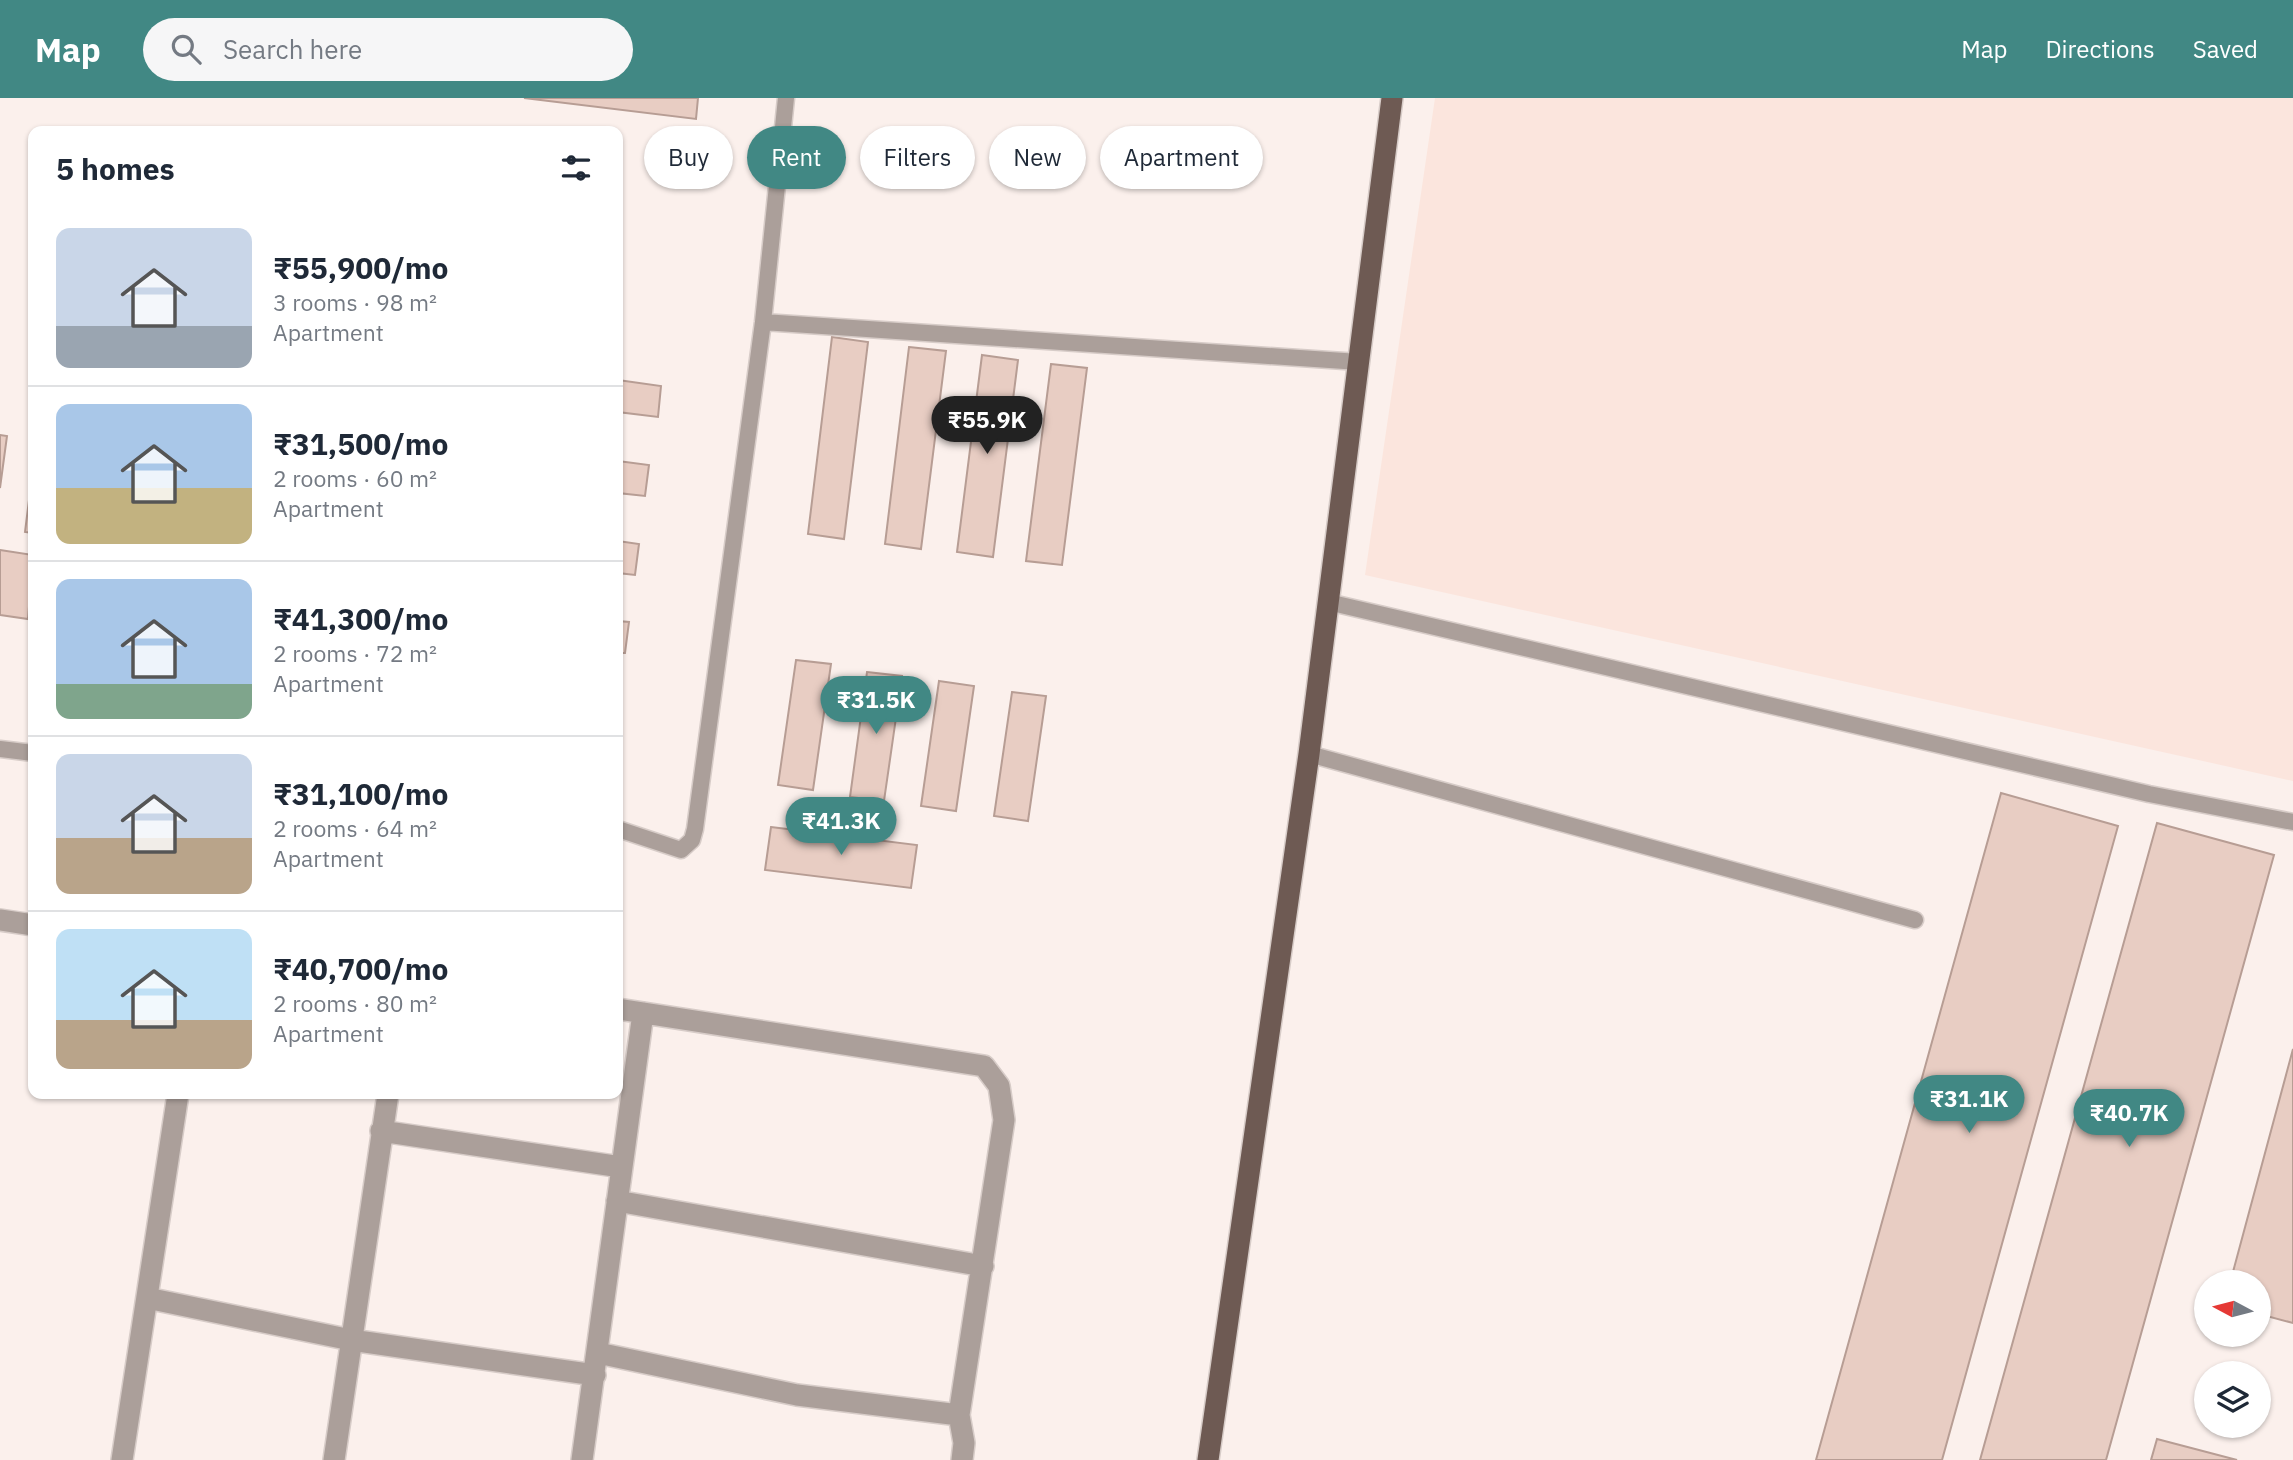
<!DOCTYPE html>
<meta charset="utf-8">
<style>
body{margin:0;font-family:"IBM Plex Sans",sans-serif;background:#f6f6f7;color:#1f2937;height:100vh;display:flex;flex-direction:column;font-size:26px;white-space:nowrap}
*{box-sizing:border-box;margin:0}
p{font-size:23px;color:#747a83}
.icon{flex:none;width:38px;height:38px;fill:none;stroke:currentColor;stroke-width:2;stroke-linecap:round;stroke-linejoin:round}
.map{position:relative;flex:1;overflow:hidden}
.drawer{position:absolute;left:28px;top:28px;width:595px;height:973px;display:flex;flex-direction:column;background:#fff;border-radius:14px;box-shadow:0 2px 5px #0004}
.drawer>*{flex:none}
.hud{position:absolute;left:644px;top:28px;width:665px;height:63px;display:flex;gap:14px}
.needle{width:46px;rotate:277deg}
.fabs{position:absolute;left:2194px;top:1172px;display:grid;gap:14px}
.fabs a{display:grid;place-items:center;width:77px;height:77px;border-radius:50%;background:#fff;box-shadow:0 2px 5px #0004;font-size:35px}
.price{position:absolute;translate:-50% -60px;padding:0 16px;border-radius:24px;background:#418884;color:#fff;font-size:23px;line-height:46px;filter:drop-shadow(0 2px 4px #0008)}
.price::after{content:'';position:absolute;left:50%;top:42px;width:21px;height:16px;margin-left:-10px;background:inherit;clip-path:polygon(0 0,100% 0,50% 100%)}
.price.selected{background:#222;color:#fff}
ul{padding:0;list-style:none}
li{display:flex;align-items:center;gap:21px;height:175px;padding:0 28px}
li+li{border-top:2px solid #e0e1e3}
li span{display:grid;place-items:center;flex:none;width:196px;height:140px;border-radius:14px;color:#555}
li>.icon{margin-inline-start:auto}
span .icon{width:84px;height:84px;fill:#fffc;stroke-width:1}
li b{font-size:30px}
h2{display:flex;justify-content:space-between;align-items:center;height:84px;padding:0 28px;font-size:30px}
.tag{padding:0 24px;border-radius:32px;background:#fff;box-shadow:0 2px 5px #0004;font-size:24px;line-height:63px}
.tag.selected{background:#418884;color:#fff}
header{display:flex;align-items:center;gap:42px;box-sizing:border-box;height:98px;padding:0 35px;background:#418884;color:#fff}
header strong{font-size:33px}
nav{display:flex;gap:38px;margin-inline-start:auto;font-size:24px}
.search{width:490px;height:63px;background:#f6f6f7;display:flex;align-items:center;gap:18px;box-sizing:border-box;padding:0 24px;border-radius:38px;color:#747a83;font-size:26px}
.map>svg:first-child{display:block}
</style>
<header>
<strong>Map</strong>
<div class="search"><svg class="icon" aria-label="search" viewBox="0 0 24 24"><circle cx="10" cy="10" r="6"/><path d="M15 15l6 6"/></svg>Search here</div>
<nav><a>Map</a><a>Directions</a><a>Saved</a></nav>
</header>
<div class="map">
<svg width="2293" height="1362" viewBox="0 0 2293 1362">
<rect width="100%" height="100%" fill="#fbf0ec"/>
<path fill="#fbe5dd" d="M1435,0H2293V683L1365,477Z"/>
<path fill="#e8cdc3" stroke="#b79d94" stroke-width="2" d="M524,0H698L696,21Z
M832,239L868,244L844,441L808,436Z
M909,249L946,253L921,451L885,446Z
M982,257L1018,262L993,459L957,454Z
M1051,266L1087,270L1062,467L1026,463Z
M618,282L661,288L658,319L618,314Z
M0,337L7,338L0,390Z
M618,363L649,367L645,398L618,395Z
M33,370V435L25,434Z
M618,443L639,446L635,477L618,475Z
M0,452L33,457L28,521L0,517Z
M618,523L629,524L625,555H618Z
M796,562L831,566L813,692L778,687Z
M867,574L902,578L884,703L850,699Z
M939,583L974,588L956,713L921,708Z
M1012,594L1046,598L1028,723L994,718Z
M2001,695L2118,728L1942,1362H1816Z
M2157,725L2274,757L2106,1362H1980Z
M771,729L917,747L911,790L765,772Z
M2293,951V1225L2259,1216V1185H2230Z
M2157,1341L2237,1362H2151Z"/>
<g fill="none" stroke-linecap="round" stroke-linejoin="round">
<g stroke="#d7ccc8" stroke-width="19">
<path id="lane" d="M763,224L1359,264
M1328,504L2149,696L2293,724
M0,651L33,655
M1309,656L1915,822
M618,731L681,752L692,742L695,731L763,224L786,0"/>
</g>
<g stroke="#d7ccc8" stroke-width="24">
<path id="street" d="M0,822L33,827
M618,911L984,968L999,988L1004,1022L959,1317L964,1345L962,1362
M381,1033L621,1069
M617,1103L983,1168
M147,1200L351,1242L595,1277
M598,1255L797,1297L959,1317
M122,1362L178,996
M334,1362L388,996
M582,1362L643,915"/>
</g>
<g stroke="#d7ccc8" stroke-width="24">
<path id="primary" d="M1208,1362L1309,656L1392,0"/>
</g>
<use href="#lane" stroke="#ab9f9a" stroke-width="16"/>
<use href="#street" stroke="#ab9f9a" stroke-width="21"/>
<use href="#primary" stroke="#6e5a53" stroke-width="21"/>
</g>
</svg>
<div class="fabs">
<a><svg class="needle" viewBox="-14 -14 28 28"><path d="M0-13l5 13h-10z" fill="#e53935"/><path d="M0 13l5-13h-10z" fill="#747a83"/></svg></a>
<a><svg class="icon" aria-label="layers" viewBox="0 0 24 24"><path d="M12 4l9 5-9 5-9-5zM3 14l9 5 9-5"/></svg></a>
</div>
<b class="price selected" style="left:987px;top:358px">₹55.9K</b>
<b class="price" style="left:876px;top:638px">₹31.5K</b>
<b class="price" style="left:841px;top:759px">₹41.3K</b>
<b class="price" style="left:1969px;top:1037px">₹31.1K</b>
<b class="price" style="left:2129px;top:1051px">₹40.7K</b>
<div class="hud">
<a class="tag">Buy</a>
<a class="tag selected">Rent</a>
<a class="tag">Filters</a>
<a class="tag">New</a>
<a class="tag">Apartment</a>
</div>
<section class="drawer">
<h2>5 homes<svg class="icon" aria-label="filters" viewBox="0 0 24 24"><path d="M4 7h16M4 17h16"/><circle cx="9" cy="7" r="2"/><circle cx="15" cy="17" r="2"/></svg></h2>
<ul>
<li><span style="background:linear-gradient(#c9d6e8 70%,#9aa5b1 0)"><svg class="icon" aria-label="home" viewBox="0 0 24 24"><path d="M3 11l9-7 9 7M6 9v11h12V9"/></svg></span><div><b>₹55,900/mo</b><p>3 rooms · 98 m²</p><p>Apartment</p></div></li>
<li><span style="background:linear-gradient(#a9c7e8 60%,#c2b280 0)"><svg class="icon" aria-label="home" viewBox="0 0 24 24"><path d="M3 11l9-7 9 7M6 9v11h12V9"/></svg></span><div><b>₹31,500/mo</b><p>2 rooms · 60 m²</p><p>Apartment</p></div></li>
<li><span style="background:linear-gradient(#a9c7e8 75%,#7fa58c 0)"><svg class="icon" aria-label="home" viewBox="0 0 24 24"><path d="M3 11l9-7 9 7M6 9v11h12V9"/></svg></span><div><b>₹41,300/mo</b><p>2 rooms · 72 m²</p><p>Apartment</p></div></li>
<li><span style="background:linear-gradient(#c9d6e8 60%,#b9a48a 0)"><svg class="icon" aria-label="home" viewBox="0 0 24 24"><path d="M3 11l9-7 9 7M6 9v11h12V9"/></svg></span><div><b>₹31,100/mo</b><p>2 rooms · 64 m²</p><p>Apartment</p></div></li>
<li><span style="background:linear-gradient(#bfe0f5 65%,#b9a48a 0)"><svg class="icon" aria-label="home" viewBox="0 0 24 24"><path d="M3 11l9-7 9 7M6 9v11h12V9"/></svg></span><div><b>₹40,700/mo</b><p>2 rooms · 80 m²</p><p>Apartment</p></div></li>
</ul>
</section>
</div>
